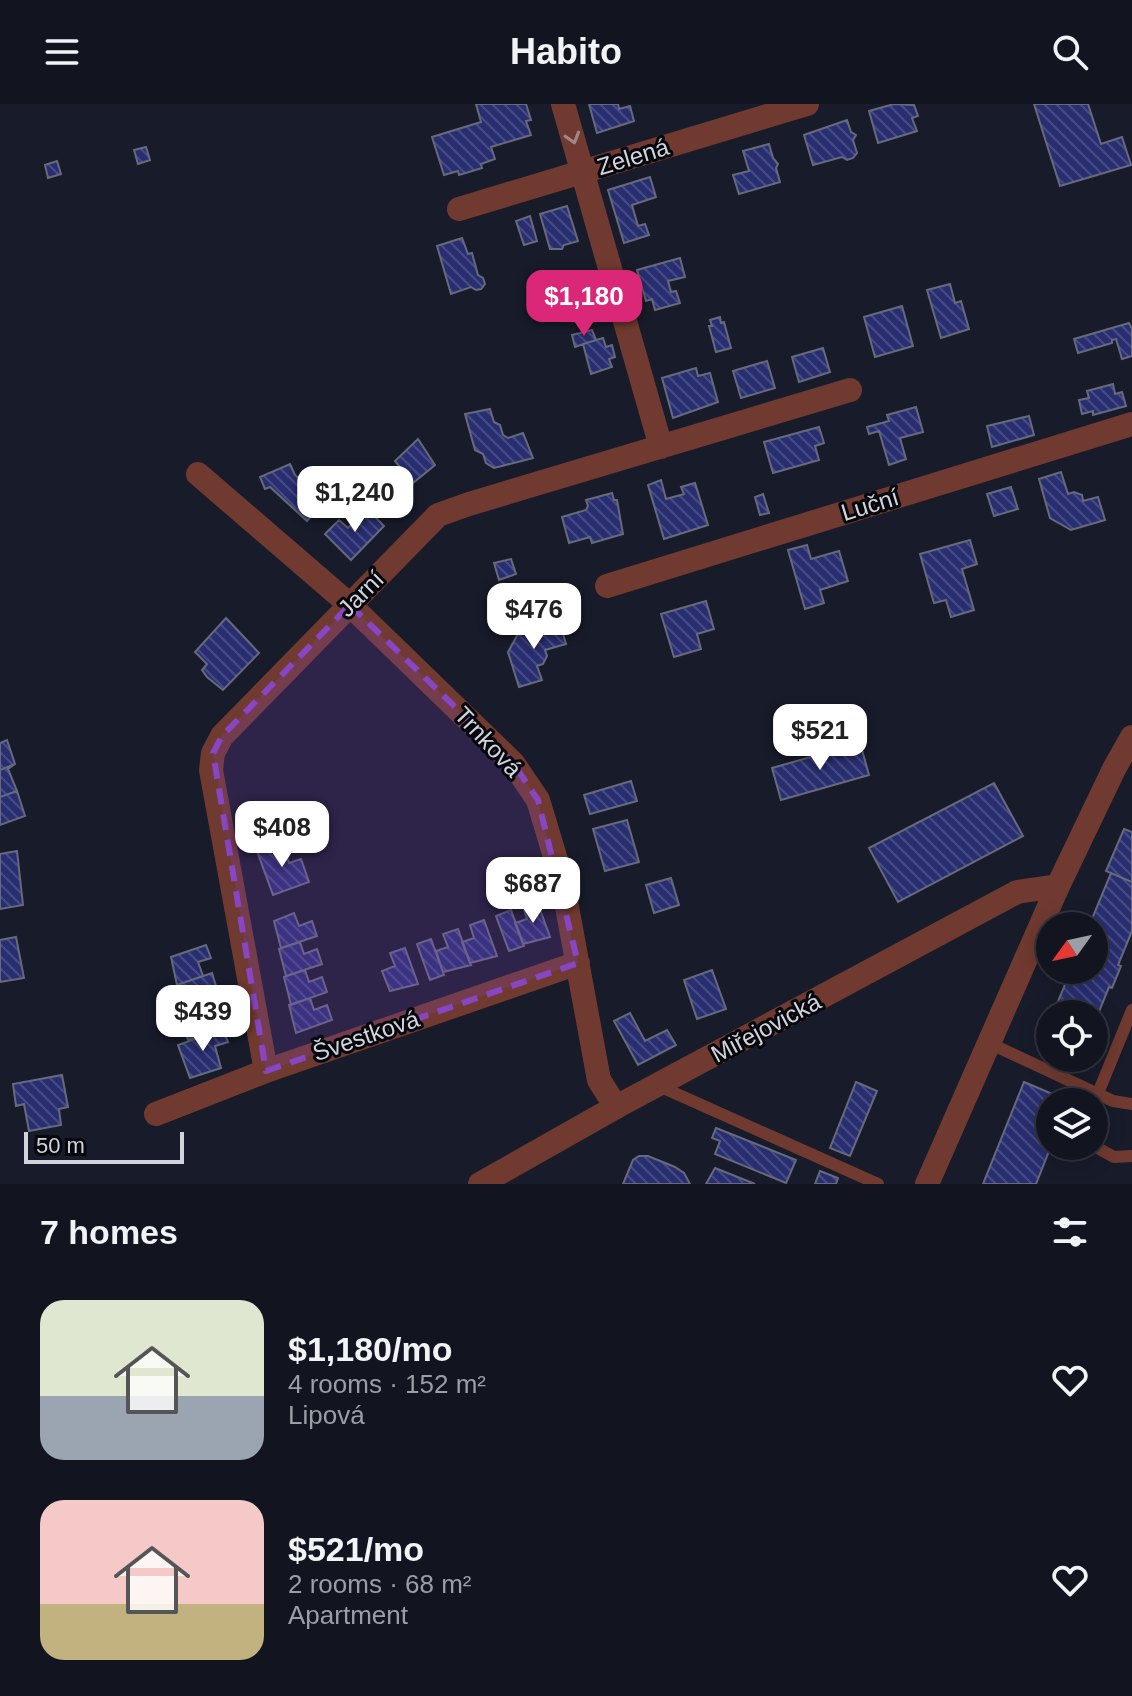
<!DOCTYPE html>
<meta charset="utf-8">
<style>
body{margin:0;font-family:Arial,sans-serif;background:#1f212d;color:#f1f3f6;height:100vh;display:flex;flex-direction:column;font-size:30px;white-space:nowrap}
*{box-sizing:border-box;margin:0}
p{font-size:26px;color:#9c9ea5}
.icon{flex:none;width:44px;height:44px;fill:none;stroke:currentColor;stroke-width:2;stroke-linecap:round;stroke-linejoin:round}
.map{position:relative;height:1080px;overflow:hidden}
.side{display:flex;flex-direction:column;background:#121420;flex:1}
.side>*{flex:none}
.needle{width:52px;rotate:237deg}
.tools{position:absolute;left:1036px;top:808px;display:grid;gap:16px}
.tools a{display:grid;place-items:center;width:72px;height:72px;border-radius:50%;background:#121420;box-shadow:0 4px 20px #0003,0 0 0 2px #31333e;font-size:40px}
.scale{position:absolute;left:24px;bottom:20px;width:160px;box-sizing:border-box;padding-left:8px;border:4px solid #d1d3dd;border-top:0;font-size:22px;line-height:28px;white-space:nowrap;color:#d1d3dd;-webkit-text-stroke:6px #06070c;paint-order:stroke}
.price{position:absolute;translate:-50% -68px;padding:0 18px;border-radius:16px;background:#fff;color:#222;font-size:26px;line-height:52px;filter:drop-shadow(0 2px 4px #0008)}
.price::after{content:'';position:absolute;left:50%;top:48px;width:24px;height:18px;margin-left:-12px;background:inherit;clip-path:polygon(0 0,100% 0,50% 100%)}
.price.active{background:#db2777;color:#fff}
ul{padding:0;list-style:none}
li{display:flex;align-items:center;gap:24px;height:200px;padding:0 40px}
li span{display:grid;place-items:center;flex:none;width:224px;height:160px;border-radius:24px;color:#555}
li>.icon{margin-inline-start:auto}
span .icon{width:96px;height:96px;fill:#fffc;stroke-width:1}
li b{font-size:34px}
h2{display:flex;justify-content:space-between;align-items:center;height:96px;padding:0 40px;font-size:34px}
header{display:flex;justify-content:space-between;align-items:center;height:104px;padding:0 40px;background:#121420;font-size:36px;font-weight:700}
.map>svg:first-child{display:block}
</style>
<header><svg class="icon" aria-label="menu" viewBox="0 0 24 24"><path d="M4 6h16M4 12h16M4 18h16"/></svg>Habito<svg class="icon" aria-label="search" viewBox="0 0 24 24"><circle cx="10" cy="10" r="6"/><path d="M15 15l6 6"/></svg></header>
<div class="map">
<svg width="1132" height="1080" viewBox="0 0 1132 1080">
<defs>
<pattern id="building-back-hatch" width="6" height="6" patternUnits="userSpaceOnUse" patternTransform="scale(2)"><rect width="6" height="6" fill="#292e71"/><path d="M-1 5l2 2M0 0l6 6M5-1l2 2" fill="none" stroke="#474b85"/></pattern>
</defs>
<rect width="100%" height="100%" fill="#181b2a"/>
<path fill="url(#building-back-hatch)" stroke="#666a7c" stroke-width="2" d="M476,0H526L531,16L526,17L531,31L491,43L495,55L481,60L482,64L459,71L458,67L444,71L432,33L481,18Z
M589,0H618L619,5L630,2L634,17L597,29Z
M894,0L914,1L918,12L912,14L917,27L878,39L869,7Z
M1034,0H1088L1101,40L1122,33L1131,61L1060,82Z
M847,16L851,28L856,31L853,36L857,49L853,54L847,56L842,53L813,61L804,31Z
M769,40L773,54L778,60L776,64L780,78L739,90L733,71L749,67L743,47Z
M146,43L150,56L138,60L134,46Z
M57,57L61,70L48,74L45,61Z
M650,73L656,93L632,101L638,122L645,120L649,131L624,139L608,86Z
M567,102L578,137L564,141L562,145H550L540,110Z
M530,112L537,137L524,141L516,117Z
M462,134L468,150L472,149L478,171L483,174L485,180L481,185L476,186L471,183L451,190L437,142Z
M680,154L685,173L668,177L671,188L676,187L680,199L655,206L652,195L646,197L637,166Z
M950,180L955,199L961,197L969,225L941,234L927,186Z
M902,202L913,242L875,253L864,213Z
M720,213L721,219L724,218L731,244L716,248L709,222H712L710,216Z
M1129,219L1132,225V252L1122,255L1116,235L1112,236V239L1078,249L1074,235Z
M592,226L596,236L575,243L572,231Z
M603,234L606,243L612,241L615,253L609,255L612,263L591,270L583,240Z
M823,244L830,268L799,278L792,253Z
M767,257L775,284L741,294L733,267Z
M696,264L698,272L710,269L718,298L673,314L662,274Z
M1113,280L1115,290L1122,288L1126,302L1093,311V307L1082,310L1079,296L1089,294L1087,287Z
M916,303L923,328L900,334L906,355L889,361L879,327L869,330L867,323L889,317L887,311Z
M490,305L494,318L500,321L503,331L508,334L523,329L533,354L494,364L486,359L483,350L475,346L465,310Z
M1029,312L1034,331L992,343L987,322Z
M819,323L824,339L815,342L819,356L773,369L764,338Z
M418,335L435,361L413,379L395,357Z
M290,360L295,371L312,386L326,371L338,382L307,417L270,383L265,385L260,373Z
M1061,368L1068,390L1074,388L1082,391L1083,397L1098,393L1105,416L1071,426L1050,414L1039,375Z
M661,376L666,395L684,390L681,383L695,379L708,421L664,435L648,381Z
M1011,383L1018,405L994,412L987,390Z
M612,389L614,396H617L623,430L592,439L590,433L569,439L562,413L586,406L588,402L586,396Z
M763,390L769,409L760,411L755,393Z
M367,405L384,422L351,456L325,430L339,416L348,424Z
M970,436L977,460L962,465L974,506L951,513L946,496L934,499L920,450Z
M807,441L811,455L839,447L848,477L820,486L824,499L805,505L788,446Z
M511,455L516,470L499,476L494,459Z
M515,495L519,508L515,509L519,523L505,528L497,501Z
M706,497L714,525L697,530L701,545L674,553L661,510Z
M226,514L259,549L223,586L207,573L202,566L207,560L195,548Z
M559,516L566,540L545,546L547,552L543,560L537,562L542,576L519,583L508,548L519,528Z
M7,636L15,660L0,666V639Z
M860,639L869,671L781,696L772,664Z
M15,660L8,665L17,687L0,693V666Z
M631,677L637,697L590,710L584,691Z
M994,679L1023,732L898,798L869,744Z
M17,687L25,712L0,721V693Z
M627,716L639,758L605,767L593,725Z
M1124,725L1132,728V778L1106,767Z
M282,738L289,759L301,755L309,778L273,791L257,747Z
M17,747L23,801L0,805V750Z
M1111,769L1132,778V827L1118,861L1121,862L1112,884L1109,883L1096,915L1094,910H1083L1057,900L1071,866H1094V822H1089Z
M671,774L679,801L654,809L646,781Z
M537,797L550,833L523,840L515,819L527,815L523,802Z
M511,806L524,842L509,847L496,812Z
M294,809L299,822L312,817L317,832L281,844L274,817Z
M484,816L497,852L470,859L462,838L474,834L470,821Z
M458,825L471,861L443,868L436,847L448,843L443,830Z
M16,833L24,874L0,878V836Z
M431,835L444,871L430,876L417,840Z
M300,838L304,850L317,845L322,860L286,872L279,845Z
M206,841L211,854L198,858L203,872L177,881L171,853Z
M405,844L418,880L390,887L382,867L395,862L390,849Z
M305,866L309,878L322,873L327,888L291,901L284,873Z
M712,866L726,905L697,915L684,876Z
M212,869L216,882L204,886L209,900L183,909L177,881Z
M310,894L314,906L327,901L332,916L296,929L289,901Z
M217,897L222,910L210,914L214,927L188,936L183,922L187,921L183,909Z
M630,909L645,937L667,926L676,941L638,961L614,917Z
M223,925L228,938L215,942L221,964L190,974L178,941Z
M62,971L68,1003L59,1005L61,1021L29,1027L24,1000L16,1002L13,980Z
M856,978L877,987L850,1052L830,1044Z
M1024,978L1069,997L1050,998L1051,1042L1036,1080H983Z
M716,1024L796,1056L786,1079L715,1050L720,1037L712,1034Z
M639,1052H648L675,1063L684,1069L690,1080H623L633,1056Z
M715,1064L755,1080H706Z
M820,1067L838,1074L836,1080H815Z"/>
<g fill="none" stroke-linecap="round" stroke-linejoin="round">
<path stroke="#703a30" stroke-width="12" d="M989,939L1113,997L1132,1000
M659,982L878,1080
M1094,999L1132,906
M1094,1042L1114,1053L1132,1052"/>
<path stroke="#703a30" stroke-width="24" d="M563,0L661,343
M459,105L807,0
M198,370L350,501L513,659L538,696L562,776L599,976L616,1003
M607,482L1132,320
M266,967L211,666L213,649L222,632L438,411L469,400L850,286
M156,1010L266,967L578,859"/>
<path stroke="#703a30" stroke-width="24" d="M480,1080L616,1003L1017,788L1058,782
M927,1080L1058,782L1114,665L1132,633"/>
</g>
<defs><path id="oneway-chevron" d="M-2-3.5L2.5 0L-2 3.5" fill="none" stroke-width="1.6" stroke-linecap="round" stroke-linejoin="round" transform="scale(2)"/></defs>
<use stroke="#a08686" href="#oneway-chevron" transform="translate(573 34) rotate(73)"/>
<path fill="#8845c4" fill-opacity="0.2" stroke="#8845c4" stroke-width="6" stroke-dasharray="16 10" stroke-linejoin="round" d="M350,501L513,659L538,696L578,859L266,967L213,649L222,632Z"/>
<g text-anchor="middle" stroke-width="6" stroke-linejoin="round" paint-order="stroke">
<g font-size="24" fill="#d1d3dd" stroke="#06070c">
<text transform="translate(633 53) rotate(-17)" y="8">Zelená</text>
<text transform="translate(870 401) rotate(-17)" y="8">Luční</text>
<text transform="translate(361 490) rotate(-45)" y="8">Jarní</text>
<text transform="translate(488 638) rotate(47)" y="8">Trnková</text>
<text transform="translate(766 924) rotate(-28)" y="8">Miřejovická</text>
<text transform="translate(366 932) rotate(-19)" y="8">Švestková</text>
</g>
</g>
</svg>
<div class="tools">
<a><svg class="needle" viewBox="-14 -14 28 28"><path d="M0-13l5 13h-10z" fill="#e53935"/><path d="M0 13l5-13h-10z" fill="#9c9ea5"/></svg></a>
<a><svg class="icon" aria-label="locate" viewBox="0 0 24 24"><circle cx="12" cy="12" r="6"/><path d="M12 2v4M12 18v4M2 12h4M18 12h4"/></svg></a>
<a><svg class="icon" aria-label="layers" viewBox="0 0 24 24"><path d="M12 4l9 5-9 5-9-5zM3 14l9 5 9-5"/></svg></a>
</div>
<div class="scale">50 m</div>
<b class="price active" style="left:584px;top:234px">$1,180</b>
<b class="price" style="left:355px;top:430px">$1,240</b>
<b class="price" style="left:534px;top:547px">$476</b>
<b class="price" style="left:820px;top:668px">$521</b>
<b class="price" style="left:282px;top:765px">$408</b>
<b class="price" style="left:533px;top:821px">$687</b>
<b class="price" style="left:203px;top:949px">$439</b>
</div>
<section class="side">
<h2>7 homes<svg class="icon" aria-label="filters" viewBox="0 0 24 24"><path d="M4 7h16M4 17h16"/><circle cx="9" cy="7" r="2"/><circle cx="15" cy="17" r="2"/></svg></h2>
<ul>
<li><span style="background:linear-gradient(#dfe7d0 60%,#9aa5b1 0)"><svg class="icon" aria-label="home" viewBox="0 0 24 24"><path d="M3 11l9-7 9 7M6 9v11h12V9"/></svg></span><div><b>$1,180/mo</b><p>4 rooms · 152 m²</p><p>Lipová</p></div><svg class="icon" aria-label="heart" viewBox="0 0 24 24"><path d="M12 20l-8-8c-3-5 5-10 8-4 3-6 11-1 8 4z"/></svg></li>
<li><span style="background:linear-gradient(#f6c9c9 65%,#c2b280 0)"><svg class="icon" aria-label="home" viewBox="0 0 24 24"><path d="M3 11l9-7 9 7M6 9v11h12V9"/></svg></span><div><b>$521/mo</b><p>2 rooms · 68 m²</p><p>Apartment</p></div><svg class="icon" aria-label="heart" viewBox="0 0 24 24"><path d="M12 20l-8-8c-3-5 5-10 8-4 3-6 11-1 8 4z"/></svg></li>
</ul>
</section>
